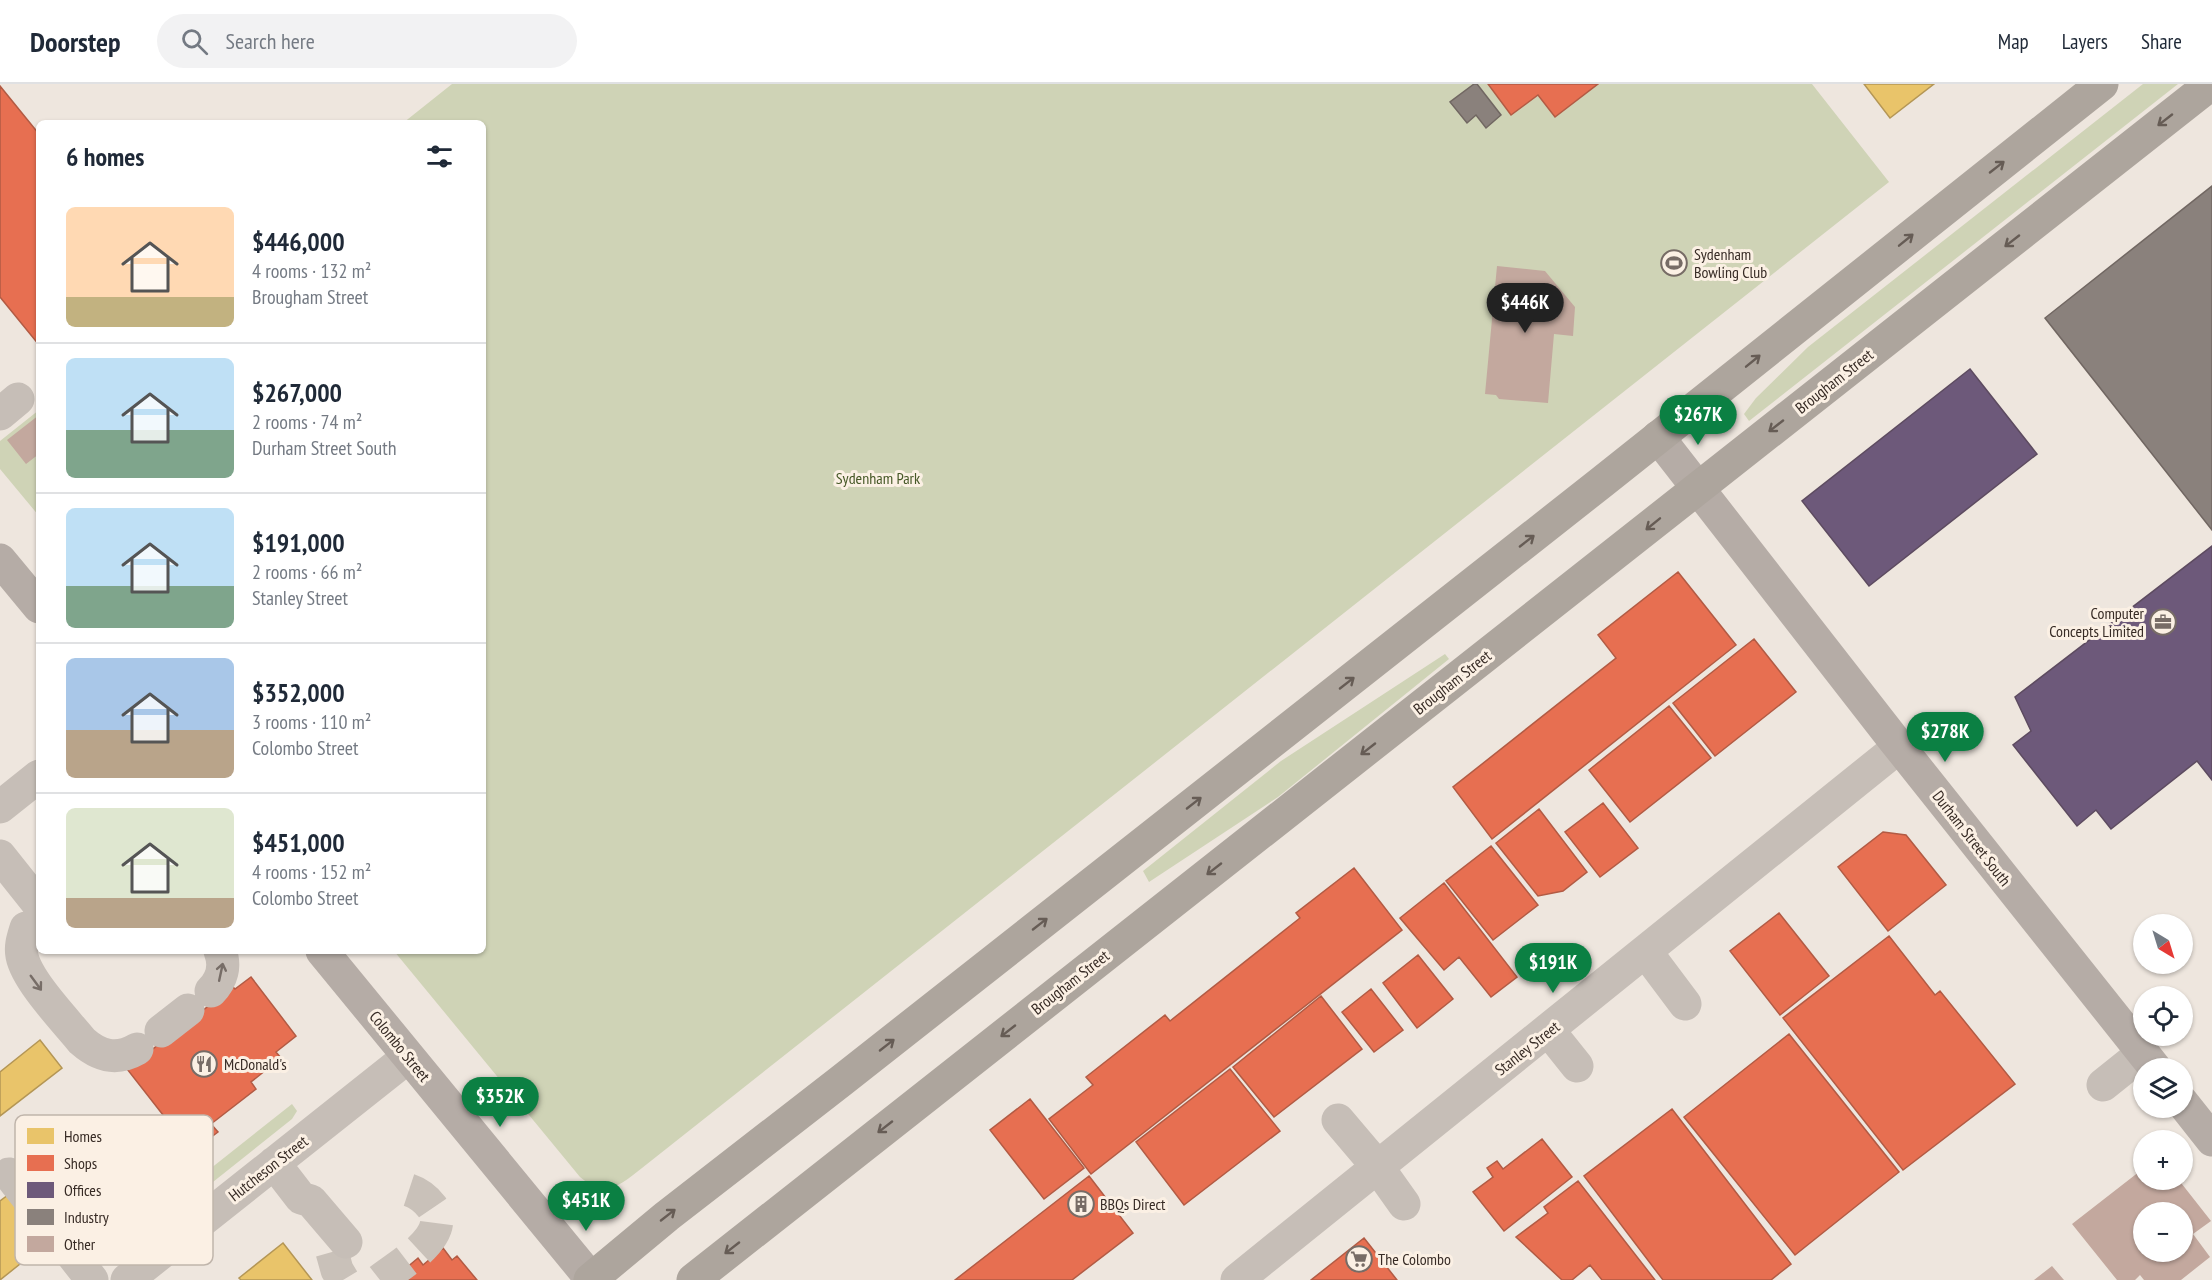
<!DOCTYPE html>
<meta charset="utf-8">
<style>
body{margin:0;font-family:"PT Sans Narrow",sans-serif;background:#f2f2f3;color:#1f2937;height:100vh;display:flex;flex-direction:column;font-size:22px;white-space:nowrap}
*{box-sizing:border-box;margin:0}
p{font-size:20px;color:#747a83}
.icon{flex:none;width:33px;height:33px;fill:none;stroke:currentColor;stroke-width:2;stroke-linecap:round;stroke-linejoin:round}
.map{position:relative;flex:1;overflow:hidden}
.panel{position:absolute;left:36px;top:36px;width:450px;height:834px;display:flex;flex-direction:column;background:#fff;border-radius:9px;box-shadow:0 2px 4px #0004}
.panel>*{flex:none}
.needle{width:39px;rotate:142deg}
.fabs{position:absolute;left:2133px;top:830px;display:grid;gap:12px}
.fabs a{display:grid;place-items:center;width:60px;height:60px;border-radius:50%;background:#fff;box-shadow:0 2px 4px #0004;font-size:30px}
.price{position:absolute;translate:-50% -51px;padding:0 14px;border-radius:21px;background:#0b8043;color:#fff;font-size:20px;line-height:39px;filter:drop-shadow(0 2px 3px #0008)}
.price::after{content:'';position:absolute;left:50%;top:36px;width:18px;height:14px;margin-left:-9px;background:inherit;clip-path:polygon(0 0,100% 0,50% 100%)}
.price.active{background:#222;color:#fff}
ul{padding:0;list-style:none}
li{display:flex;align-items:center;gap:18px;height:150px;padding:0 30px}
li+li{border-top:2px solid #e0e1e3}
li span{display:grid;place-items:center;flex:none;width:168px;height:120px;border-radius:9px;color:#555}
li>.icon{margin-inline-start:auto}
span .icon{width:72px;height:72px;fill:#fffc;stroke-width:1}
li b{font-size:26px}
h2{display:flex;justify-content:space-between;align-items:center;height:72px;padding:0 30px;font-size:26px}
header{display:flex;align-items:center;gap:36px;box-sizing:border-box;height:84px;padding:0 30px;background:#fff;border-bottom:2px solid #e0e1e3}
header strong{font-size:28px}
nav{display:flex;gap:33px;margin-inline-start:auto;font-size:21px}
.search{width:420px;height:54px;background:#f2f2f3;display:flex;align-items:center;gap:15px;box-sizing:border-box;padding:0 21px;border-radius:33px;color:#747a83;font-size:22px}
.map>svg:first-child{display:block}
</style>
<header>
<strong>Doorstep</strong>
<div class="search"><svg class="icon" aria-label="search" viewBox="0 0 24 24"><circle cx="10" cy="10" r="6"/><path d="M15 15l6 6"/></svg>Search here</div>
<nav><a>Map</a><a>Layers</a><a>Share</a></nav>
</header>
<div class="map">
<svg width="2212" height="1196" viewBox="0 0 2212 1196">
<rect width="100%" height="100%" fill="#eee6de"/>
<path fill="#cfd3b6" d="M452,0H1812L1889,98L642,1084C620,1101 606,1115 580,1093L394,867H483V39H403Z
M2143,0H2178L1749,337L1744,330L1756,314L1808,263Z
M39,326V432L0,385V357Z
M1445,570L1449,575L1278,713L1149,798L1143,787L1281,677Z
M292,1020L297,1027L292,1035L174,1129L167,1119Z"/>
<path fill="#e9c46a" stroke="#b49655" stroke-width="1.5" d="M1864,0H1934L1890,34Z
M40,956L62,984L0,1032V988Z
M12,1108L50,1156L0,1196V1117Z
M283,1159L312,1196H241L239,1194Z"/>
<path fill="#e76f51" stroke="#b25b44" stroke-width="1.5" d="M1488,0H1598L1555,33L1538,11L1511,31Z
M0,2L39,50V261L0,213Z
M1678,488L1736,561L1492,755L1453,703L1616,574L1598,551Z
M1754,555L1796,608L1715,672L1673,619Z
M1669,622L1711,674L1630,738L1589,686Z
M1603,719L1638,764L1600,793L1565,748Z
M1539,725L1587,788L1563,807L1538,812L1496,759Z
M1883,748L1906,751L1946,801L1888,847L1838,783Z
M1491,762L1538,821L1493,856L1446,797Z
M1354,784L1402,846L1091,1090L1049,1035L1093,1001L1086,993L1165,931L1170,937L1300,834L1296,829Z
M1444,799L1517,893L1491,913L1459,873L1444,886L1400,834Z
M1779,829L1829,892L1780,931L1730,867Z
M1889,852L1935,911L1940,907L2015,1000L1903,1086L1783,934Z
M1418,871L1453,915L1417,944L1383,899Z
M251,893L296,952L276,968L281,974L251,998L256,1005L211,1040L218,1048L184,1074L167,1051L174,1045L127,985L233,903L235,905Z
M1371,905L1403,946L1374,968L1342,928Z
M1321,912L1362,965L1274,1033L1233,983Z
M1789,950L1899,1088L1795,1171L1684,1033Z
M1230,985L1280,1047L1184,1121L1136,1058Z
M1030,1015L1084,1084L1044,1115L990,1046Z
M1672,1025L1791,1180L1771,1196H1663L1584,1092Z
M1542,1055L1572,1093L1504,1147L1473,1108L1493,1093L1487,1084L1497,1077L1503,1085Z
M1089,1092L1133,1149L1072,1196H955Z
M1578,1097L1655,1196H1602L1590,1181L1572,1196H1562L1516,1153L1548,1129L1544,1123Z
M1364,1154L1397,1196H1311Z
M443,1164L452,1176L457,1172L477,1196H392L418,1174L423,1181Z"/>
<path fill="#6d597a" stroke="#5d4b60" stroke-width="1.5" d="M1970,285L2037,370L1869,502L1802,417Z
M2212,462V696L2197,677L2111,745L2096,726L2077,742L2013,661L2031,647L2015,613Z"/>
<path fill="#8a817c" stroke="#716762" stroke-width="1.5" d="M1474,0H1477L1501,31L1486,44L1476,31L1467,39L1450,18Z
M2212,102V446L2045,234Z"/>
<path fill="#c3a89e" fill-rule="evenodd" d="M1497,182L1545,187L1575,223L1573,252L1554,250L1548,319L1499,315L1496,311L1485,310Z
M39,331V370L26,380L7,356Z
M2144,1084V1095H2178L2211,1137L2193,1150L2210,1173L2181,1196H2144L2140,1191L2135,1196H2117L2072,1140ZM2144,1128H2182V1167H2144Z
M2052,1182L2064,1196H2034Z"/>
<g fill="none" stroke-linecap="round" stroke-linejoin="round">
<path stroke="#c9c1b9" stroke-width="33" stroke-dasharray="33 16" stroke-linecap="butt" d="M332,1168L337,1186L343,1196
M380,1196C399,1181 453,1151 432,1123C426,1115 418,1109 409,1106"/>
<path stroke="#c6beb7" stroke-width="33" d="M0,330L18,315
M0,723L39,692
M0,772L39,821
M26,844C23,854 20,862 22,872C27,897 65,936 82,957C99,972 116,977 137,965
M1646,868L1685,920
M211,907C222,896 226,882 220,867
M161,947L188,926
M1549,947L1577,982
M2103,1001L2143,969
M1338,1036L1377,1082L1404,1120
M274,1079L301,1114L311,1117L346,1158
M9,1090L92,1196
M127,1196L408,973
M1237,1196L1900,662"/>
<path stroke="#b5aca6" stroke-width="33" d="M1658,353L1894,656L2155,984
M0,476L39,523
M322,867L592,1196
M2182,1018L2212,1056"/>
<path stroke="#ada59d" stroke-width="33" d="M590,1196L667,1132L841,997L1602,398L2102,0
M693,1196L2211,0"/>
</g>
<defs><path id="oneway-shaft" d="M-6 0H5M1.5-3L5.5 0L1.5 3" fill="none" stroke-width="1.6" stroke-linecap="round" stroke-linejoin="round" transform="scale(1.5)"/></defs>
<g stroke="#665c55">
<use href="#oneway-shaft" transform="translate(2165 36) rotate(142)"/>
<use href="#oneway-shaft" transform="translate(1997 83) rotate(-38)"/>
<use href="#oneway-shaft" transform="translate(1906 156) rotate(-39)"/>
<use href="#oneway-shaft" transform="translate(2012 157) rotate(142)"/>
<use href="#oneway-shaft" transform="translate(1753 277) rotate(-39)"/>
<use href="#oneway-shaft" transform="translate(1776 342) rotate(142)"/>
<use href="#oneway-shaft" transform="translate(1653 440) rotate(141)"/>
<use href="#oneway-shaft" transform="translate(1527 457) rotate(-38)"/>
<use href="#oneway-shaft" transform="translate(1347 599) rotate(-38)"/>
<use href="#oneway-shaft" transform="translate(1368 665) rotate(142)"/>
<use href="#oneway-shaft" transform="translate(1194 719) rotate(-38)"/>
<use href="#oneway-shaft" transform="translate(1214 785) rotate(142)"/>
<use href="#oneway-shaft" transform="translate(1040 840) rotate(-38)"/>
<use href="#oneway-shaft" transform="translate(1008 947) rotate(142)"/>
<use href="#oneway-shaft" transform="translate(887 961) rotate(-38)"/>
<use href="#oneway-shaft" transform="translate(885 1043) rotate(142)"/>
<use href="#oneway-shaft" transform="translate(668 1131) rotate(-38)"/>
<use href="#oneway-shaft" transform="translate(732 1164) rotate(142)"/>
</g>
<g stroke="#776d67">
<use href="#oneway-shaft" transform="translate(221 888) rotate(-78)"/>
<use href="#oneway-shaft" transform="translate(36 899) rotate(54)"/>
</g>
<defs>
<g id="stadium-ring" transform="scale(1.35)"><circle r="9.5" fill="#fbf0e4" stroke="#776c66" stroke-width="1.5"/><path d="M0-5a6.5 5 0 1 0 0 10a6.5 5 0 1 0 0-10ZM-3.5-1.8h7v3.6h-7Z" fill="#776c66"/></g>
<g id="office-ring" transform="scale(1.35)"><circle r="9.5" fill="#fbf0e4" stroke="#776c66" stroke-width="1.5"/><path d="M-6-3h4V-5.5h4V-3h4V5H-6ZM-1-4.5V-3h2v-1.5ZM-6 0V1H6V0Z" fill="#776c66"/></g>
<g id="restaurant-ring" transform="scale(1.35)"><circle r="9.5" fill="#fbf0e4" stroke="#776c66" stroke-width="1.5"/><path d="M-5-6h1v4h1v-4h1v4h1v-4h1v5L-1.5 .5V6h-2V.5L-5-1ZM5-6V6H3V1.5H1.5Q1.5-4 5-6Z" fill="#776c66"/></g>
<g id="building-ring" transform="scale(1.35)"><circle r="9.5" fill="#fbf0e4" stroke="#776c66" stroke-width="1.5"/><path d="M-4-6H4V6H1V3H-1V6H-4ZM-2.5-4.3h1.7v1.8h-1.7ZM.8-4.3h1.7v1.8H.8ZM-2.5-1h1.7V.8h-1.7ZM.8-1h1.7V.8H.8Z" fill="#776c66"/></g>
<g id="supermarket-ring" transform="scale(1.35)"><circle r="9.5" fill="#fbf0e4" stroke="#776c66" stroke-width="1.5"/><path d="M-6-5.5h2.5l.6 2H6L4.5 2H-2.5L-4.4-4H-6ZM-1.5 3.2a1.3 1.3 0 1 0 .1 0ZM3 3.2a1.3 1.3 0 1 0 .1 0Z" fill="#776c66"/></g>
</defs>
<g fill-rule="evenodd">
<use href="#stadium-ring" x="1674" y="179"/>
<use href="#office-ring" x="2163" y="538"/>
<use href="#restaurant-ring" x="204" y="980"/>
<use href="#building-ring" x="1081" y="1120"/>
<use href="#supermarket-ring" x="1359" y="1175"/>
</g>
<g text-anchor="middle" stroke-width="6" stroke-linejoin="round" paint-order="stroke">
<g font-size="16" fill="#372b25" stroke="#fbf0e4" text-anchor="start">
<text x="1694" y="176">Sydenham<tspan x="1694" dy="18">Bowling Club</tspan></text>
<text x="2144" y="535" text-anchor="end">Computer<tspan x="2144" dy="18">Concepts Limited</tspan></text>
<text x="224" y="986">McDonald's</text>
<text x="1100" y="1126">BBQs Direct</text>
<text x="1378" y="1181">The Colombo</text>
</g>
<g font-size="16" fill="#372b25" stroke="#fbf0e4">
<text transform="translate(1834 297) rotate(-38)" y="6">Brougham Street</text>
<text transform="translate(1452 598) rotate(-38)" y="6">Brougham Street</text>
<text transform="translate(1972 754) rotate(52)" y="6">Durham Street South</text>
<text transform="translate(1070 898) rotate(-38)" y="6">Brougham Street</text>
<text transform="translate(400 962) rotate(51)" y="6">Colombo Street</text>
<text transform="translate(1527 964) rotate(-38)" y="6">Stanley Street</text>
<text transform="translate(268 1084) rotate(-38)" y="6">Hutcheson Street</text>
</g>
<g font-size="16" fill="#465827" stroke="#fbf0e4">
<text x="878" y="400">Sydenham Park</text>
</g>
</g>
<rect x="15" y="1031" width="198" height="150" rx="9" fill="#fbf0e4" stroke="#c0b5ab" stroke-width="1.5"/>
<rect x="27" y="1044" width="27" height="16" fill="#e9c46a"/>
<rect x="27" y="1071" width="27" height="16" fill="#e76f51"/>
<rect x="27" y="1098" width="27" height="16" fill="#6d597a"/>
<rect x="27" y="1125" width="27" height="16" fill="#8a817c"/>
<rect x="27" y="1152" width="27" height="16" fill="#c3a89e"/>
<g font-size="16" fill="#372b25">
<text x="64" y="1058">Homes</text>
<text x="64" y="1085">Shops</text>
<text x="64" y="1112">Offices</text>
<text x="64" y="1139">Industry</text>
<text x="64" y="1166">Other</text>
</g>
</svg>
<div class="fabs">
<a><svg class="needle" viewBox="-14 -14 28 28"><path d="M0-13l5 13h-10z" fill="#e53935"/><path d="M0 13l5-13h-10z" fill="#747a83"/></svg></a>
<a><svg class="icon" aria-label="locate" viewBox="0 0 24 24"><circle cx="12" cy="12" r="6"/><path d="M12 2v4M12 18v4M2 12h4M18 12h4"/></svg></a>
<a><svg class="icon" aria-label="layers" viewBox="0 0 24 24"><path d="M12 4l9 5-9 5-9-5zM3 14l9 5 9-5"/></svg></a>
<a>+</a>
<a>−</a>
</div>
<b class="price active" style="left:1525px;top:250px">$446K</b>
<b class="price" style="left:1698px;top:362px">$267K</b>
<b class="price" style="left:1945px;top:679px">$278K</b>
<b class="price" style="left:1553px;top:910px">$191K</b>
<b class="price" style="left:500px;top:1044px">$352K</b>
<b class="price" style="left:586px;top:1148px">$451K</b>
<section class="panel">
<h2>6 homes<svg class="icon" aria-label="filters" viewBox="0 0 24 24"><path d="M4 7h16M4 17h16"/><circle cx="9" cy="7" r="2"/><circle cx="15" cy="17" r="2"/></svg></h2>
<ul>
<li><span style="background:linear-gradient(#ffd9b3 75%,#c2b280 0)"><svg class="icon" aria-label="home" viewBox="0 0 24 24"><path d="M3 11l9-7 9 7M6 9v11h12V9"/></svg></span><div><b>$446,000</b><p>4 rooms · 132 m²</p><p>Brougham Street</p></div></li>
<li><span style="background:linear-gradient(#bfe0f5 60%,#7fa58c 0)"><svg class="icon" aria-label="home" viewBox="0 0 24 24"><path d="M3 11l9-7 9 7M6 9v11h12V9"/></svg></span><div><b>$267,000</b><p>2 rooms · 74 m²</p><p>Durham Street South</p></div></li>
<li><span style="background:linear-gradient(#bfe0f5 65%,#7fa58c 0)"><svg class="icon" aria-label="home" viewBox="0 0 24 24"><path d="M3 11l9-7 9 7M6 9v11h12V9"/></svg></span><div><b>$191,000</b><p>2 rooms · 66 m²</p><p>Stanley Street</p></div></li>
<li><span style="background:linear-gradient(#a9c7e8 60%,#b9a48a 0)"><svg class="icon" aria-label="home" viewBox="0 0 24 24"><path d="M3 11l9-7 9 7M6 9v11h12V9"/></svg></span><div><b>$352,000</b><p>3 rooms · 110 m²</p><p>Colombo Street</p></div></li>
<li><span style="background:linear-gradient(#dfe7d0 75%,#b9a48a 0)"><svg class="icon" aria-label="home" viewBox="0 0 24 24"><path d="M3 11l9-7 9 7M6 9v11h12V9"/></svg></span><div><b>$451,000</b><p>4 rooms · 152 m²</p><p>Colombo Street</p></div></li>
</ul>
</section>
</div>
